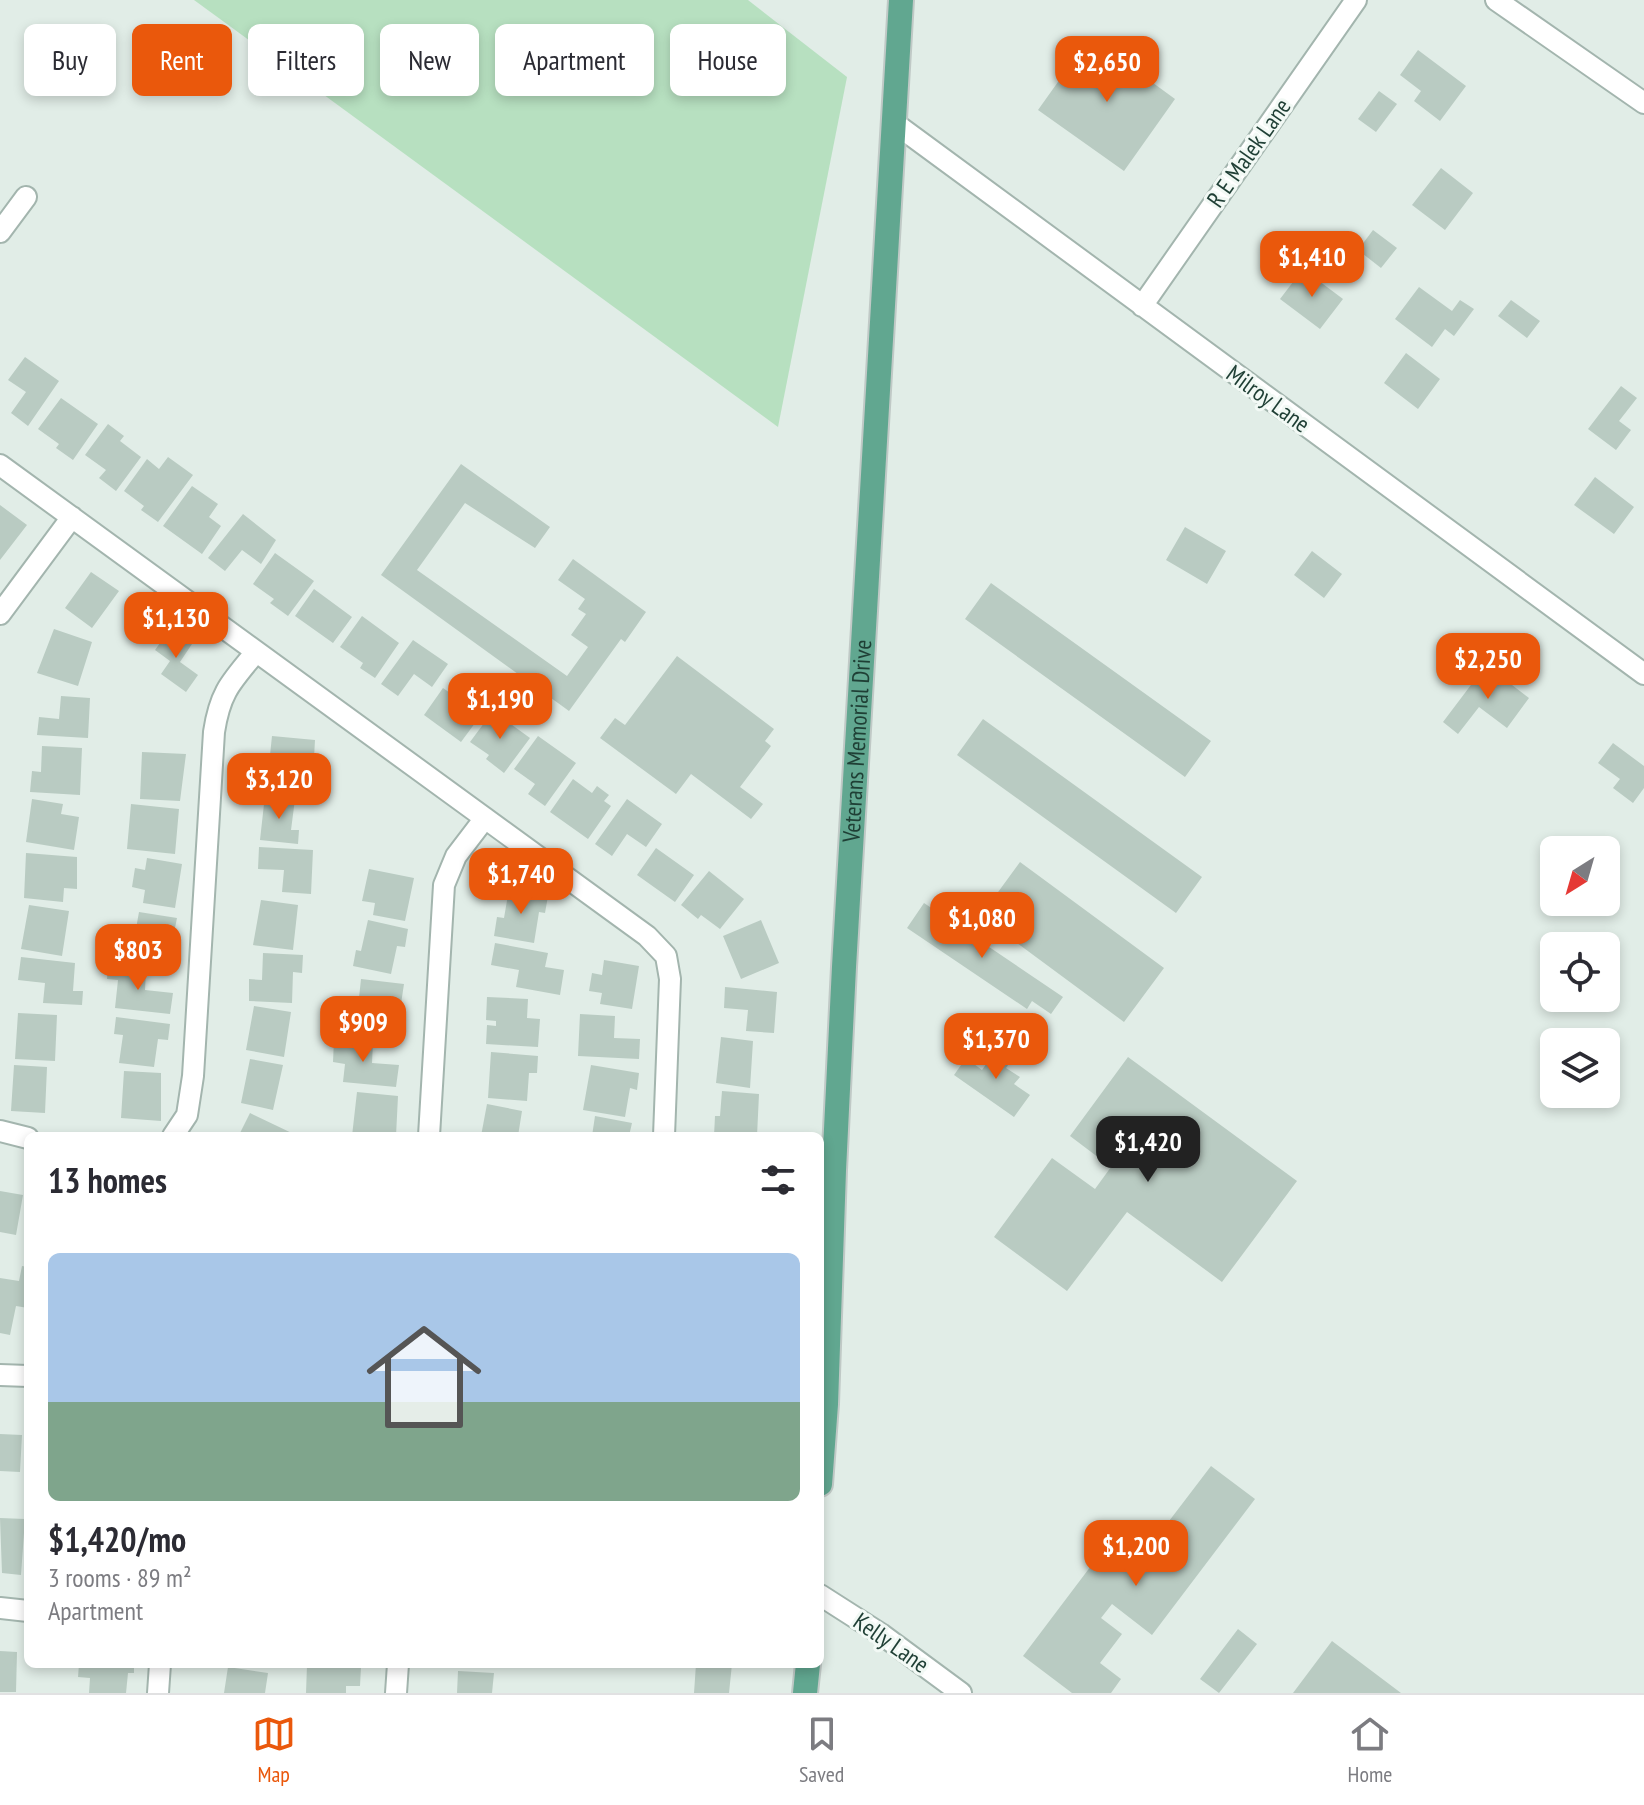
<!DOCTYPE html>
<meta charset="utf-8">
<style>
body{margin:0;font-family:"PT Sans Narrow",sans-serif;background:#f7f7f7;color:#2b2b33;height:100vh;display:flex;flex-direction:column;font-size:30px;white-space:nowrap}
*{box-sizing:border-box;margin:0}
p{font-size:26px;color:#7c7c81}
.icon{flex:none;width:44px;height:44px;fill:none;stroke:currentColor;stroke-width:2;stroke-linecap:round;stroke-linejoin:round}
.map{position:relative;flex:1;overflow:hidden}
.panel{position:absolute;left:24px;top:1132px;width:800px;height:536px;display:flex;flex-direction:column;background:#fff;border-radius:12px;box-shadow:0 4px 12px #0003}
.panel>*{flex:none}
.banner{position:absolute;left:24px;top:24px;width:800px;height:72px;display:flex;gap:16px}
.needle{width:52px;rotate:217deg}
.controls{position:absolute;left:1540px;top:836px;display:grid;gap:16px}
.controls a{display:grid;place-items:center;width:80px;height:80px;border-radius:12px;background:#fff;box-shadow:0 4px 12px #0003;font-size:40px}
.price{position:absolute;translate:-50% -68px;padding:0 18px;border-radius:16px;background:#ea580c;color:#fff;font-size:26px;line-height:52px;filter:drop-shadow(0 2px 4px #0008)}
.price::after{content:'';position:absolute;left:50%;top:48px;width:24px;height:18px;margin-left:-12px;background:inherit;clip-path:polygon(0 0,100% 0,50% 100%)}
.price.current{background:#222;color:#fff}
ul{padding:0;list-style:none}
li{display:grid;align-content:center;gap:16px;height:424px;padding:0 24px}
li span{display:grid;place-items:center;height:248px;border-radius:12px;color:#555}
li>.icon{margin-inline-start:auto}
span .icon{width:144px;height:144px;fill:#fffc;stroke-width:1}
li b{font-size:34px}
h2{display:flex;justify-content:space-between;align-items:center;height:96px;padding:0 24px;font-size:34px}
.pill{padding:0 28px;border-radius:12px;background:#fff;box-shadow:0 4px 12px #0003;font-size:28px;line-height:72px}
.pill.current{background:#ea580c;color:#fff}
.dock{display:flex;justify-content:space-around;align-items:center;height:112px;border-top:2px solid #e1e1e2;background:#fff;font-size:22px;color:#7c7c81}
.dock a{display:grid;justify-items:center;gap:4px}
.dock .current{color:#ea580c}
.map>svg:first-child{display:block}
</style>
<div class="map">
<svg width="1644" height="1693" viewBox="0 0 1644 1693">
<rect width="100%" height="100%" fill="#e1ede7"/>
<path fill="#b7e0c0" d="M194,0H748L847,77L778,427Z"/>
<path fill="#b9cbc2" d="M1090,37L1175,99L1124,171L1038,110Z
M1418,50L1466,86L1440,121L1414,101L1421,91L1400,75Z
M1379,91L1397,104L1376,132L1358,119Z
M1441,168L1473,193L1445,230L1412,205Z
M1373,230L1397,248L1381,268L1358,250Z
M1303,269L1343,299L1320,329L1280,299Z
M1419,287L1452,311L1460,300L1474,309L1454,336L1445,329L1432,347L1395,319Z
M1511,300L1540,321L1527,338L1498,316Z
M1406,353L1440,379L1418,409L1384,383Z
M25,357L59,381L28,426L11,413L26,392L8,380Z
M1621,386L1637,398L1619,421L1631,430L1616,450L1588,429Z
M61,398L98,424L73,460L56,448L59,444L38,429Z
M108,424L124,436L120,441L141,457L116,491L99,478L106,470L85,455Z
M168,457L193,475L158,522L141,510L144,506L124,491L147,459L159,469Z
M461,464L550,527L535,548L465,503L417,570L567,676L588,647L571,635L586,614L578,609L585,599L558,580L573,559L646,612L625,642L621,639L569,711L381,575Z
M1595,477L1634,507L1614,534L1574,505Z
M192,486L218,504L209,517L221,526L202,554L163,526Z
M0,505L27,525L0,560Z
M243,514L276,540L261,564L242,550L225,571L208,558Z
M1185,527L1226,551L1207,584L1166,560Z
M1312,551L1342,574L1324,598L1294,575Z
M275,553L314,581L288,616L270,603L274,599L253,584Z
M91,572L119,591L92,628L65,608Z
M991,583L1211,741L1185,777L965,619Z
M314,589L352,617L333,643L295,616Z
M362,616L399,643L375,678L360,668L363,663L340,647Z
M54,629L92,642L78,686L37,673Z
M170,629L192,644L180,662L198,675L186,692L161,674L170,661L155,650Z
M413,640L448,664L432,687L414,674L398,696L381,684Z
M677,656L774,729L765,741L771,746L740,787L763,804L751,819L691,774L676,794L600,738L615,718L625,725Z
M1486,665L1529,698L1507,728L1479,707L1458,734L1443,722Z
M443,688L481,715L461,742L424,715Z
M61,696L90,698L88,738L37,735L39,717L59,719Z
M493,711L530,738L504,773L486,759L489,755L470,742Z
M983,719L1202,877L1176,913L957,755Z
M272,736L315,740L314,758L306,757L304,787L267,784Z
M538,736L576,763L545,806L528,794L535,784L514,769Z
M1613,743L1644,766V788L1633,803L1613,788L1620,779L1598,763Z
M42,746L82,748L80,795L30,792L32,771L41,772Z
M142,752L186,754L180,801L140,799Z
M573,779L592,793L597,786L609,795L604,801L611,806L588,839L550,812Z
M265,795L295,799L291,830H299L298,844L260,840Z
M32,799L63,804L61,814L79,817L74,850L26,842Z
M627,799L662,824L646,847L627,834L612,856L595,844Z
M131,804L179,809L175,854L127,849Z
M259,847L313,850L311,894L282,892L284,870L258,869Z
M656,848L694,875L675,902L637,875Z
M26,853L77,857V889L64,888L63,902L24,898Z
M147,858L182,864L175,908L143,903L145,890L132,887L135,868L145,870Z
M1020,862L1164,968L1124,1022L1002,932L1014,915L993,899Z
M369,869L414,878L405,921L373,915L375,903L362,901Z
M709,871L744,899L720,929L701,915L698,919L681,905Z
M509,889L548,896L545,913L539,912L534,943L494,936L497,917L504,918Z
M261,900L298,905L293,950L253,945Z
M924,903L1063,997L1051,1014L1032,1001L1027,1009L907,928Z
M29,905L69,911L62,956L21,949Z
M139,912L177,918L174,933L170,932L166,962L131,956Z
M368,920L408,929L405,947L397,946L391,974L353,966L356,950L361,951Z
M761,920L779,963L741,979L723,936Z
M495,943L548,953L545,967L564,970L560,995L516,987L519,970L491,965Z
M263,953L303,955L302,973L293,972L292,1003L249,1001V979L262,980Z
M21,957L75,963L73,991H83L82,1005L43,1003L45,983L18,980Z
M604,960L639,966L632,1009L600,1004L602,993L589,991L592,973L602,975Z
M108,967L146,971L145,990L173,993L170,1014L115,1008L118,980L107,979Z
M361,979L404,984L397,1030L356,1026Z
M725,987L777,992L774,1033L746,1031L748,1010L724,1008Z
M487,997L528,999L527,1018L540,1019L538,1047L486,1044L487,1025L496,1026V1021L486,1020Z
M254,1006L291,1012L284,1057L246,1050Z
M18,1013L57,1015L55,1061L15,1059Z
M580,1014L615,1016L614,1038L640,1039L639,1059L578,1056Z
M116,1017L170,1024L168,1040L158,1039L154,1067L119,1063L123,1035L114,1034Z
M721,1037L753,1041L750,1088L716,1083Z
M334,1039L373,1043L372,1063L399,1065L396,1087L343,1082L345,1064L333,1062Z
M1001,1043L1016,1054L1006,1068L1020,1077L1014,1084L1030,1095L1014,1117L954,1075L966,1058L982,1070Z
M491,1052L538,1056L537,1073H529L527,1101L488,1098Z
M1128,1057L1297,1181L1222,1282L1127,1212L1067,1291L994,1237L1052,1158L1095,1189L1111,1167L1070,1136Z
M250,1059L283,1065L273,1110L241,1103Z
M14,1065L47,1067L45,1113L11,1111Z
M591,1065L639,1073L637,1090L630,1088L625,1117L583,1110Z
M124,1071L161,1073V1121L121,1118Z
M722,1091L759,1094L757,1136H714L715,1116H720Z
M357,1092L398,1096L396,1136H352Z
M487,1104L522,1111L518,1136H481Z
M250,1113L298,1136H246L240,1133Z
M595,1116L632,1123L629,1136H592Z
M0,1191L23,1195L16,1235L0,1232Z
M22,1266L28,1267V1308L16,1306L10,1335L0,1333V1278L19,1281Z
M0,1434L22,1435L20,1472L0,1471Z
M1211,1466L1255,1499L1152,1635L1112,1604L1101,1618L1122,1634L1100,1663L1121,1679L1111,1693H1072L1023,1656L1103,1550L1131,1571Z
M0,1518L25,1519L21,1575L2,1573Z
M1238,1629L1257,1644L1219,1693L1200,1679Z
M1332,1641L1401,1693H1293Z
M0,1651L17,1652L16,1692H0Z
M79,1664H134V1673H128L126,1693H89L90,1678L78,1677Z
M696,1664H732L729,1693H694Z
M307,1665L361,1667L360,1686H346V1693H306Z
M228,1667L268,1673L265,1693H224Z
M458,1671L494,1673L492,1693H457Z"/>
<g fill="none" stroke-linecap="round" stroke-linejoin="round">
<g stroke="#a3b5ae" stroke-width="24">
<path id="minor" d="M1496,0L1644,103
M893,122L1644,674
M0,232L26,197
M1142,306L1356,0
M0,465L647,936L666,956L670,979L664,1136
M0,614L72,517
M0,1131L28,1138
M173,1136L187,1115L193,1076L214,732C220,692 231,682 256,652
M429,1136L444,885L456,856L485,818
M0,1375L28,1376
M820,1595L881,1634L961,1693
M0,1608L28,1611
M158,1693L160,1664
M396,1693L398,1664"/>
</g>
<g stroke="#c0c9c6" stroke-width="28">
<g id="major">
<path id="s1" d="M820,1484L826,1404L834,1170L844,967L901,0"/>
<path d="M805,1693L808,1664"/>
</g>
</g>
<use href="#minor" stroke="#fff" stroke-width="20"/>
<use href="#major" stroke="#61a790" stroke-width="24"/>
</g>
<g text-anchor="middle" stroke-width="6" stroke-linejoin="round" paint-order="stroke">
<g font-size="24" fill="#1f3f35" stroke="#f2f9f5">
<text transform="translate(1249 153) rotate(-55)" y="8">R E Malek Lane</text>
<text transform="translate(1268 399) rotate(36)" y="8">Milroy Lane</text>
<text dy="8" stroke="none"><textPath href="#s1" startOffset="744">Veterans Memorial Drive</textPath></text>
<text transform="translate(891 1643) rotate(35)" y="8">Kelly Lane</text>
</g>
</g>
</svg>
<div class="controls">
<a><svg class="needle" viewBox="-14 -14 28 28"><path d="M0-13l5 13h-10z" fill="#e53935"/><path d="M0 13l5-13h-10z" fill="#7c7c81"/></svg></a>
<a><svg class="icon" aria-label="locate" viewBox="0 0 24 24"><circle cx="12" cy="12" r="6"/><path d="M12 2v4M12 18v4M2 12h4M18 12h4"/></svg></a>
<a><svg class="icon" aria-label="layers" viewBox="0 0 24 24"><path d="M12 4l9 5-9 5-9-5zM3 14l9 5 9-5"/></svg></a>
</div>
<b class="price" style="left:1107px;top:104px">$2,650</b>
<b class="price" style="left:1312px;top:299px">$1,410</b>
<b class="price" style="left:176px;top:660px">$1,130</b>
<b class="price" style="left:1488px;top:701px">$2,250</b>
<b class="price" style="left:500px;top:741px">$1,190</b>
<b class="price" style="left:279px;top:821px">$3,120</b>
<b class="price" style="left:521px;top:916px">$1,740</b>
<b class="price" style="left:982px;top:960px">$1,080</b>
<b class="price" style="left:138px;top:992px">$803</b>
<b class="price" style="left:363px;top:1064px">$909</b>
<b class="price" style="left:996px;top:1081px">$1,370</b>
<b class="price current" style="left:1148px;top:1184px">$1,420</b>
<b class="price" style="left:1136px;top:1588px">$1,200</b>
<div class="banner">
<a class="pill">Buy</a>
<a class="pill current">Rent</a>
<a class="pill">Filters</a>
<a class="pill">New</a>
<a class="pill">Apartment</a>
<a class="pill">House</a>
</div>
<section class="panel">
<h2>13 homes<svg class="icon" aria-label="filters" viewBox="0 0 24 24"><path d="M4 7h16M4 17h16"/><circle cx="9" cy="7" r="2"/><circle cx="15" cy="17" r="2"/></svg></h2>
<ul>
<li><span style="background:linear-gradient(#a9c7e8 60%,#7fa58c 0)"><svg class="icon" aria-label="home" viewBox="0 0 24 24"><path d="M3 11l9-7 9 7M6 9v11h12V9"/></svg></span><div><b>$1,420/mo</b><p>3 rooms · 89 m²</p><p>Apartment</p></div></li>
</ul>
</section>
</div>
<nav class="dock">
<a class="current"><svg class="icon" aria-label="map" viewBox="0 0 24 24"><path d="M3 6l6-2 6 2 6-2v14l-6 2-6-2-6 2zM9 4v14M15 6v14"/></svg>Map</a>
<a><svg class="icon" aria-label="saved" viewBox="0 0 24 24"><path d="M7 4h10v16l-5-4-5 4z"/></svg>Saved</a>
<a><svg class="icon" aria-label="home" viewBox="0 0 24 24"><path d="M3 11l9-7 9 7M6 9v11h12V9"/></svg>Home</a>
</nav>
